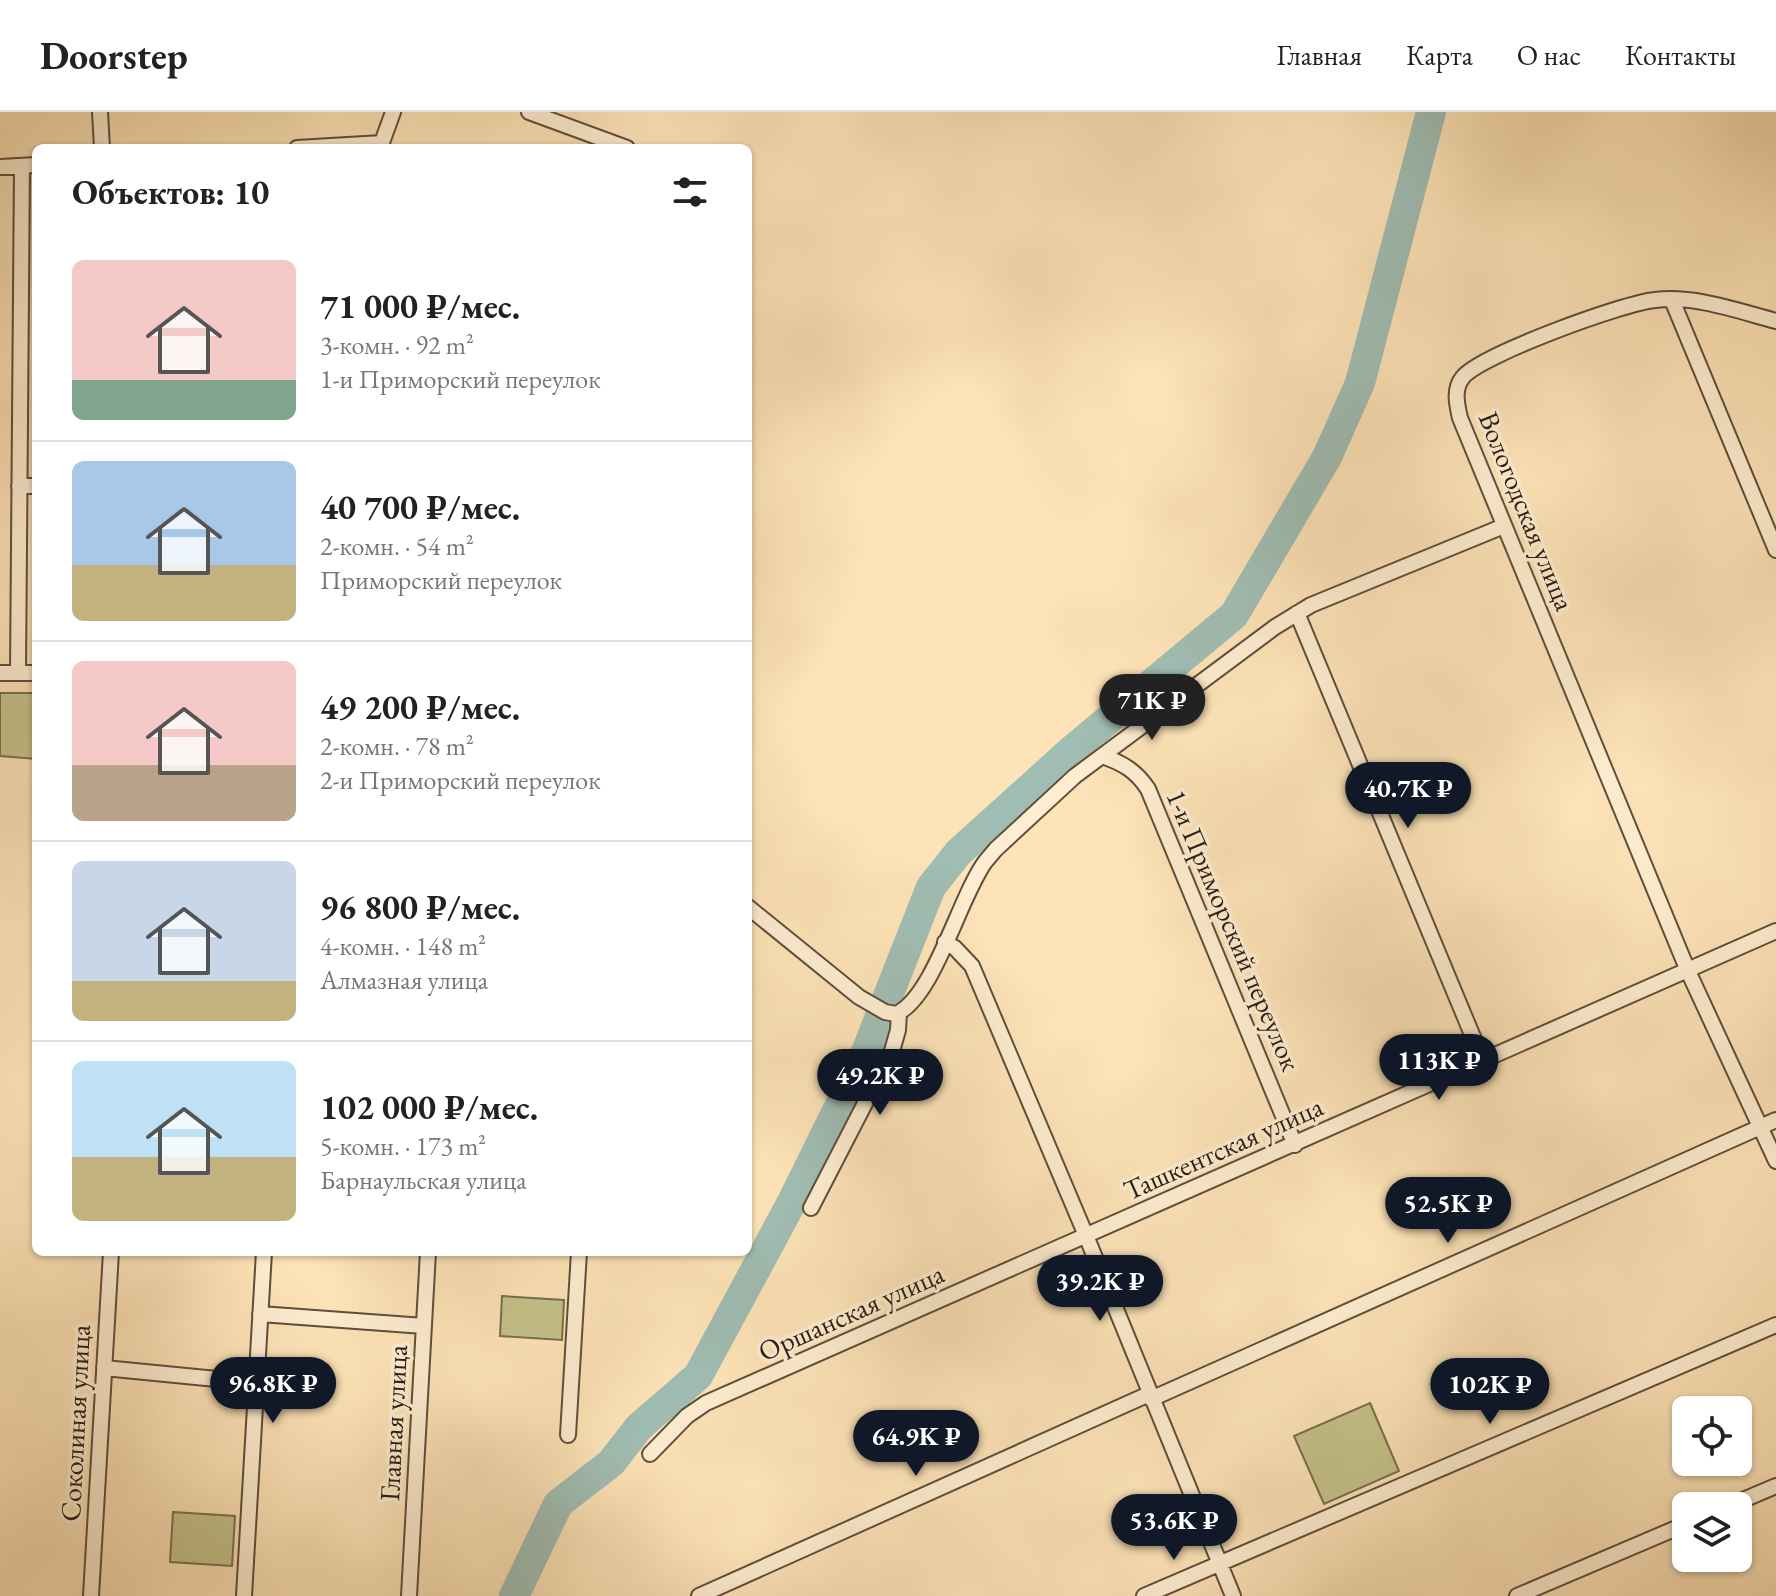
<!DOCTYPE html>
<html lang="ru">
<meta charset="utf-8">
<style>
body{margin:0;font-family:"EB Garamond",serif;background:#f2f2f2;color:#222;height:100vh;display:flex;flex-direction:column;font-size:30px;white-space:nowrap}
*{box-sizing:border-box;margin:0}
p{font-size:26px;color:#767676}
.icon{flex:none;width:44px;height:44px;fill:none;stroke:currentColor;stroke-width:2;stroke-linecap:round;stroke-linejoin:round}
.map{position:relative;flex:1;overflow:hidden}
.panel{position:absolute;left:32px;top:32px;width:720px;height:1112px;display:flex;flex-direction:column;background:#fff;border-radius:12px;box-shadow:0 2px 6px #0004}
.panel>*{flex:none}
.fabs{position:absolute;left:1672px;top:1284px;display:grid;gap:16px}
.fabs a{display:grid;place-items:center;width:80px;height:80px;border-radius:12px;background:#fff;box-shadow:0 2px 6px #0004;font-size:40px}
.price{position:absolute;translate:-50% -68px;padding:0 18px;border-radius:28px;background:#111827;color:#fff;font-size:26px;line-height:52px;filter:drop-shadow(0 2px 4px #0008)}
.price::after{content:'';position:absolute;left:50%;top:48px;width:24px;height:18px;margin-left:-12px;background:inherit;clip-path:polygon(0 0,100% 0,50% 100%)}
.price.current{background:#222;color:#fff}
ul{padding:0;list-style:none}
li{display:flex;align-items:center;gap:24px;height:200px;padding:0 40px}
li+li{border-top:2px solid #e0e0e0}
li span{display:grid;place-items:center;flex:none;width:224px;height:160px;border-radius:12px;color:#555}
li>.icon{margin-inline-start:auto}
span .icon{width:96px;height:96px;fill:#fffc;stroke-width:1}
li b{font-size:34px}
h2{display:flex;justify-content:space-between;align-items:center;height:96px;padding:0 40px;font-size:34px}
header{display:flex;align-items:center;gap:48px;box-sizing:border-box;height:112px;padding:0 40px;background:#fff;border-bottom:2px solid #e0e0e0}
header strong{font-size:38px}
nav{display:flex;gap:44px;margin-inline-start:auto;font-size:28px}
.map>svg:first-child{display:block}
</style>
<header>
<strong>Doorstep</strong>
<nav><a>Главная</a><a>Карта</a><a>О нас</a><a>Контакты</a></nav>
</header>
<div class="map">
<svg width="1776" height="1484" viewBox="0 0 1776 1484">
<rect width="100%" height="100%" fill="#fde3b7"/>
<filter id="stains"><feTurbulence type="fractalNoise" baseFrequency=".0025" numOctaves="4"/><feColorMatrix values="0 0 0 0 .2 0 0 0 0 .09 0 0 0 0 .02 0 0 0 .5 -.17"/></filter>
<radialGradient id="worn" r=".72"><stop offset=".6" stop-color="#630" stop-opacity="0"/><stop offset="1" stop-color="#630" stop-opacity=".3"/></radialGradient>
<path fill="#c5c28a" stroke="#776f4e" stroke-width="2" d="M0,581H36V647L0,644Z
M502,1184L564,1188L562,1228L500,1224Z
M1370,1291L1399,1359L1324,1392L1294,1324Z
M173,1400L235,1404L232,1454L170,1450Z"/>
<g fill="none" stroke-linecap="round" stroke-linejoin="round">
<path stroke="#a0bdb3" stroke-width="30" d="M514,1484L558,1392L611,1351L639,1315L698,1264L793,1088L866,940L931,775L958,741L1072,638L1234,503L1327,345L1360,271L1431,0"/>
<g stroke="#5e4e3c" stroke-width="18">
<path id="minor" d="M100,0L102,36
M529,0L627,36
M297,36L382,31
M380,36L393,0
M0,55L36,53
M1672,188L1776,438
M1776,209C1738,199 1695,183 1655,188C1623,191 1481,243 1463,265C1453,277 1457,293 1460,306L1688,859L1776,1049
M19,374H36
M1297,501L1483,949
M0,561H36
M18,561L22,54
M1102,644C1123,651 1136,659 1148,677L1295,1033
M748,795L859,885L885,900L896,902C934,885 959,786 985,750L996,737L1075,664L1275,515L1311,493L1504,414
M945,830L955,836L972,854L1087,1126L1233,1484
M811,1096L892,939L898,918L899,901
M260,1202L424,1214
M104,1256L257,1271
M1151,1287L1776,1008
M568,1323L579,1140
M650,1342L687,1304L706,1291L1776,819
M1729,1394L1776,1374
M91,1484L111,1140
M244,1484L264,1140
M409,1484L428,1140
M699,1484L1149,1282
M1144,1484L1776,1213
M1517,1484L1686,1412"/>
</g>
<use href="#minor" stroke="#feedd0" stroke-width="14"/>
</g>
<g text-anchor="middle" stroke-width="7" stroke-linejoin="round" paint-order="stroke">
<g font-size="28" fill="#291c13" stroke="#feedd0">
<text transform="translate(1527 399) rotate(68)" y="10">Вологодская улица</text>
<text transform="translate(1234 818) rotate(67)" y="10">1-и Приморский переулок</text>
<text transform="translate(1223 1036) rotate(-24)" y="10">Ташкентская улица</text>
<text transform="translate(851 1200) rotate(-24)" y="10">Оршанская улица</text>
<text transform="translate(75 1311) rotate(-87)" y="10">Соколиная улица</text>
<text transform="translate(393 1311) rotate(-87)" y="10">Главная улица</text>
</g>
</g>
<rect width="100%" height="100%" filter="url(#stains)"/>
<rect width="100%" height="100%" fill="url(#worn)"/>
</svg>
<div class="fabs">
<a><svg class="icon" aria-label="locate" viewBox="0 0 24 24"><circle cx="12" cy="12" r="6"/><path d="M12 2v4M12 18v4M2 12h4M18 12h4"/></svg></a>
<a><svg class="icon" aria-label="layers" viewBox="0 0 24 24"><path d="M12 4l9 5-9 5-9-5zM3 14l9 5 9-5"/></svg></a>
</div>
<b class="price current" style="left:1152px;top:630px">71K ₽</b>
<b class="price" style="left:1408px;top:718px">40.7K ₽</b>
<b class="price" style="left:1439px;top:990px">113K ₽</b>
<b class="price" style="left:880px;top:1005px">49.2K ₽</b>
<b class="price" style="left:1448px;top:1133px">52.5K ₽</b>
<b class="price" style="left:1100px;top:1211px">39.2K ₽</b>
<b class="price" style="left:273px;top:1313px">96.8K ₽</b>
<b class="price" style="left:1490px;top:1314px">102K ₽</b>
<b class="price" style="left:916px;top:1366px">64.9K ₽</b>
<b class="price" style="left:1174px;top:1450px">53.6K ₽</b>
<section class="panel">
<h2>Объектов: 10<svg class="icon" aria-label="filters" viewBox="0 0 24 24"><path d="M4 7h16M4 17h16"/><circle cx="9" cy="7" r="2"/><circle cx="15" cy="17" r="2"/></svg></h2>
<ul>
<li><span style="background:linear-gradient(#f6c9c9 75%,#7fa58c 0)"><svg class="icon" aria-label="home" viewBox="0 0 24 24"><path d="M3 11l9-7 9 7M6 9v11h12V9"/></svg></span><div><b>71 000 ₽/мес.</b><p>3-комн. · 92 m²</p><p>1-и Приморский переулок</p></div></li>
<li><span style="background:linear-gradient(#a9c7e8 65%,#c2b280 0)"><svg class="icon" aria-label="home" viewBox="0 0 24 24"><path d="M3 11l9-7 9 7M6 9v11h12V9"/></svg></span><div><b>40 700 ₽/мес.</b><p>2-комн. · 54 m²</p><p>Приморский переулок</p></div></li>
<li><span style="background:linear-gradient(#f6c9c9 65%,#b9a48a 0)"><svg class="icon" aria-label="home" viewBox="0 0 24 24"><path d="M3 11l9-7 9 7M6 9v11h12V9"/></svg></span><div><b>49 200 ₽/мес.</b><p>2-комн. · 78 m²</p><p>2-и Приморский переулок</p></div></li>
<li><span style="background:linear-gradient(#c9d6e8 75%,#c2b280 0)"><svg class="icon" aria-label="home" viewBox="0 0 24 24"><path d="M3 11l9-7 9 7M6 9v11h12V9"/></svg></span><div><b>96 800 ₽/мес.</b><p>4-комн. · 148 m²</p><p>Алмазная улица</p></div></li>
<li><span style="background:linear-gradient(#bfe0f5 60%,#c2b280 0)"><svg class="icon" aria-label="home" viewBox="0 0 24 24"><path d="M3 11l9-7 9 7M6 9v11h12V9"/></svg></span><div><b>102 000 ₽/мес.</b><p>5-комн. · 173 m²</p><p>Барнаульская улица</p></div></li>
</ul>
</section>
</div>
